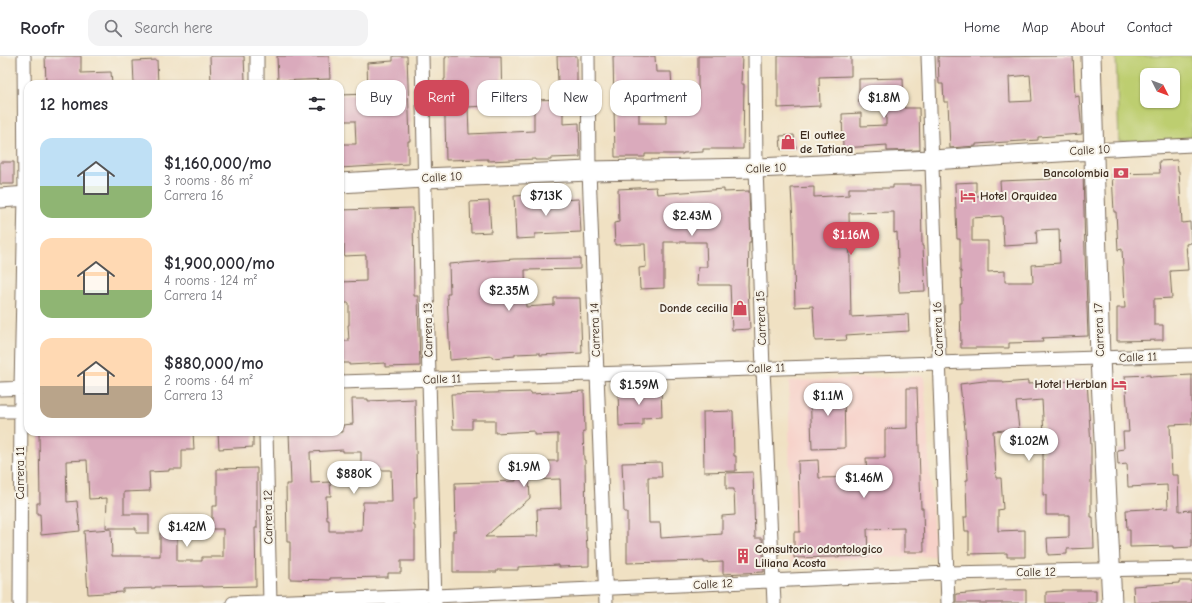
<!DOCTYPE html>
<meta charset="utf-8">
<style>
body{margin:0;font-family:"Comic Neue",sans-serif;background:#f2f2f3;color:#2b2b33;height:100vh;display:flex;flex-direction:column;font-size:15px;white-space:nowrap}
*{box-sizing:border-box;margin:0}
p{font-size:13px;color:#7c7c81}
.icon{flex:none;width:22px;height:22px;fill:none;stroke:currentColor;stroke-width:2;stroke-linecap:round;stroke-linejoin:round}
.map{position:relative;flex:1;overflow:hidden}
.drawer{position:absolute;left:24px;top:24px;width:320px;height:356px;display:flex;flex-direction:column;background:#fff;border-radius:12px;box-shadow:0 1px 3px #0004}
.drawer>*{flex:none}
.guide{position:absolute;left:356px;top:24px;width:380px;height:36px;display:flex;gap:8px}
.needle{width:26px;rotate:132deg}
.controls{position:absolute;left:1140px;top:12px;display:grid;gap:8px}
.controls a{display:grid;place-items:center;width:40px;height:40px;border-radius:8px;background:#fff;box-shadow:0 1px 3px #0004;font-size:20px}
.price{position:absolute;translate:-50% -34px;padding:0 9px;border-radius:14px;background:#fff;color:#222;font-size:13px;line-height:26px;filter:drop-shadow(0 1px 2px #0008)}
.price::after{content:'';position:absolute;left:50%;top:24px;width:12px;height:9px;margin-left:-6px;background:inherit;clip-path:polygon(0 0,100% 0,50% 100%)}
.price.current{background:#d1495b;color:#fff}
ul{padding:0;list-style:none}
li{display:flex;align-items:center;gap:12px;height:100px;padding:0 16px}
li span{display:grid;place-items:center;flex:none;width:112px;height:80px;border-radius:12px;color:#555}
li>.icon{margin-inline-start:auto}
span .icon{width:48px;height:48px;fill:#fffc;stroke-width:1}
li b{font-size:17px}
h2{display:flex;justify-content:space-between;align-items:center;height:48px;padding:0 16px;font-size:17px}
.pill{padding:0 14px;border-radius:12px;background:#fff;box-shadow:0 1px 3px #0004;font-size:14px;line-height:36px}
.pill.current{background:#d1495b;color:#fff}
header{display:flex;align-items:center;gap:24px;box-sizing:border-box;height:56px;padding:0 20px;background:#fff;border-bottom:1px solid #e1e1e2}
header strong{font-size:19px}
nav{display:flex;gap:22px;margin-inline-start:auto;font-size:14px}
.search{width:280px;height:36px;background:#f2f2f3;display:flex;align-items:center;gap:10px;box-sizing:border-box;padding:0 14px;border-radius:12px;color:#7c7c81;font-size:15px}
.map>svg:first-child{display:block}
</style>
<header>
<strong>Roofr</strong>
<div class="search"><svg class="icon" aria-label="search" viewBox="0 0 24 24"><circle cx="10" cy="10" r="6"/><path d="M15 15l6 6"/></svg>Search here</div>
<nav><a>Home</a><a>Map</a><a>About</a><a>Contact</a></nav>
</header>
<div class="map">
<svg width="1192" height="547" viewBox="0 0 1192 547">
<rect width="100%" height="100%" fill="#f7f3e8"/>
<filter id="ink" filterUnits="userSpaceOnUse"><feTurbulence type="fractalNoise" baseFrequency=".025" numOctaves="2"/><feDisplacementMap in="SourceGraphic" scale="8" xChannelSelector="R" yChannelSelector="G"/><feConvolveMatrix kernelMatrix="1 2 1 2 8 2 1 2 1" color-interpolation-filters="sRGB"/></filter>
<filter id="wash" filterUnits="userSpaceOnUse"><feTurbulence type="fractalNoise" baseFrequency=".012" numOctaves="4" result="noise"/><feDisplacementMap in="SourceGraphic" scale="16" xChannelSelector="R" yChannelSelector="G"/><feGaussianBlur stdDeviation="0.9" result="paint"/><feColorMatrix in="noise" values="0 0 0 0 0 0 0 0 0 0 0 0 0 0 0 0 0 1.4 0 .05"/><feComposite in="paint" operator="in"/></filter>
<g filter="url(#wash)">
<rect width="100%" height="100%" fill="#f0e1c3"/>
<path fill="#f7d1c9" d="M924,320L935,500L790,505L789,325Z"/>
<path fill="#bdce70" stroke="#7c7c47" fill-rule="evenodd" d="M1116,0H1192V84L1119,86ZM1147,19H1173V45H1147Z"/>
<g id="blocks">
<path fill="#daaabc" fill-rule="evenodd" d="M45,0H81V17L111,16L112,28H46Z
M210,0H244L245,25H243V28H211Z
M277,0H329L330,23L278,25Z
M393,0H407L410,85H408V108L340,112V88H356L355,65H340V39L368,38L367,7L393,5Z
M446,0H501L502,49L468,51L469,78L534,75V44L563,43V68L579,67L580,101L551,102V104H535V103L488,105V103L446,104L444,23H445V2H446Z
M557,0H577V27H558Z
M613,0H655L656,16H671L672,31L641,32V33H639V67H666V44H698V0H742L741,28H744L743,93H703V96L683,97V98H645V101H615Z
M778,0H851V20L819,21L820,50L778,52Z
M938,0H980V1L1073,0L1075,41L1079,40L1082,78L1038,81V84L976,88V90L950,92L948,46H944L943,28H939ZM1030,19L1032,45L1010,46L1009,21Z
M157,4L158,28H134L133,5Z
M903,22L904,52H919L920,94L887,95V89L843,92L842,58L861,57V70L886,69V45L859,46V23Z
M794,79L796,92L781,94L780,80Z
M1177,104L1178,115H1179L1182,167L1190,166L1191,187L1186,188L1188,214L1170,215L1172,242L1154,243V269H1163V284L1117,285V252H1125L1122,193L1118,194L1116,156H1114L1112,118L1160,117L1159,105Z
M0,106H14V128H0Z
M1083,116L1085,196L1088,280L1042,282L1043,286L1009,287V292H961L960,247H962L961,215H960V183H957L955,127L976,126V140L1001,139L1000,125L1051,123V118ZM1002,160L1004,190L1037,188L1036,174L1059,173L1060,207L1032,209L1033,226H1005V215L988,216V185H972V162Z
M893,129H921L922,190H923L925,235L899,236L897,176L894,177V156L849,157L851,261L908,258L909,275L846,279L847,284L815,285L813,250L795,251L793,165L791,132L814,131V141L849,139V132H893Z
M656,131L657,138L724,133V136L749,135L751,186H749L748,229L750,273L732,274L730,229H697L698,211H707L706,186H664V232L640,233L639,212L646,211L645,188L615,189L614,167L619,166L618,133Z
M533,139V145L579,143L581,176L535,178V182L516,183L514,140Z
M489,145L491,176L471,177L470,146Z
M413,152L414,240H418L420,310L385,311V307L349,309V307H340V285H349L348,269H349V247H340V226L366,225V199L344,200V189H340V154Z
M580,202V213L525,214L526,251L554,249V242H580L582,297L540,299V297L515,298V300L492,302V300L450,304L447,238H450L449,208L514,203Z
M1150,319V321L1192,319V368L1170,369L1172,419H1178L1179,455L1192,454V491L1173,492V490L1130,491V474H1127L1126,454L1168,452L1167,429L1128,431L1127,408L1118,409L1117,394L1124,393L1123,376H1129L1125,320Z
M1087,324L1091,390V461H1093L1094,492L1067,493V498L1048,499L1047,482L1069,481V459H1046V439H1043V397H1045L1042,344L1016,346L1019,373L993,375L996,422H1001L1003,453L998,454V475L1025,474V501H1007V497L969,498V475H965L964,461H967L966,424H968L965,374L960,328L984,325H1003V327L1028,325V328Z
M844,330L845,392L812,393L810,331Z
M907,332H917L921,452H923L924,496H904V472L867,473L868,500L794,502V476H800L798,405L818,404L819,422L867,421L866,402H885V373L907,372Z
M618,333H661L662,361L643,362V369L619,370Z
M584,335L585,376H583L584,404H585L586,477L587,492H589V510L559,511V509L518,511V514H497V516H453V475H456L455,427L516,425L515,409L549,408L548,405H558V378L534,379V375L495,377V364H472V373H453L451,338L531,336V338ZM560,423L561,452L537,453L538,480L485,481L530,442L529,424Z
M352,343H368V345L415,343L417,441H414V470H415V505H401V517H388V521L330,522V524L290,523V486H287L286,428H291L289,376H343V369L353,368ZM343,394V396H361V414H391L392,446H363L362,475H329V464H327L326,440H331L330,426L311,427L310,396Z
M733,355L734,400H736V415L704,416L703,356Z
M39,376H193L194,394H182V413H169V415L149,416L150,435L124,436V458H149V477H136V472H106L107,442L89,443L87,404L66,405L67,446L77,445L80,475L41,479L40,458H37V447H40Z
M218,376H253V391L219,393Z
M661,406L662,421H648L649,467H660L661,482L722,478V460L735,459L734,433H726V417L753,416L755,482H762L764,516L723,518V506L704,507V505L627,507V456H624L622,407Z
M257,412V472H255L256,530L203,531V530L155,531V532L123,533V536L88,538L84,475L111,473L112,500H160V477H177V505H202V501H223V473H212V450H217V413Z
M1179,525H1192V547H1134L1133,530L1179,527Z
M1004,534H1026V547H956V538Z
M1062,534H1096V547H1046V536L1062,535Z"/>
</g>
</g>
<g filter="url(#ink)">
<use href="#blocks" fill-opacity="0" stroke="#7a6a58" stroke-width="1"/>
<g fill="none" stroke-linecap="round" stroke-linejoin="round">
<g stroke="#7a6a58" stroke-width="15">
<path id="street" d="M257,0V28
M422,0L429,323L435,547
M588,0L589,115L606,547
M755,0L756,112L763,313L774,547
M928,0L948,547
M1093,94L1192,89
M340,326L1192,299
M0,333L28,332
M0,355H28
M266,376L270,547
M20,547L21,332L25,140L24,0
M233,547L435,540L947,517L1192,512"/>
</g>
<g stroke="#7a6a58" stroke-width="21">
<path id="secondary" d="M1091,0L1100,302L1112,547
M340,127L424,122L589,115L756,112L932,104L1093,94
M0,142L28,140"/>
</g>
<use href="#street" stroke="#fff" stroke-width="13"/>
<use href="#secondary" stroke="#fff" stroke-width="19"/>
</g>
</g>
<defs>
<g id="shop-bare" transform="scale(1.2)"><path d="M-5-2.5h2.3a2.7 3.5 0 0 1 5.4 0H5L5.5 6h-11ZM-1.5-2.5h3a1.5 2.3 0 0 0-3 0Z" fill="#d1495b" stroke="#f7f3e8" stroke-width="2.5" paint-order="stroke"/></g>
<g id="bank-bare" transform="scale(1.2)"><path d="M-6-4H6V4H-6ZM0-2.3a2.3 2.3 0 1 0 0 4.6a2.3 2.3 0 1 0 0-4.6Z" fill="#d1495b" stroke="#f7f3e8" stroke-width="2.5" paint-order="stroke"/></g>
<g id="hotel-bare" transform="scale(1.2)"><path d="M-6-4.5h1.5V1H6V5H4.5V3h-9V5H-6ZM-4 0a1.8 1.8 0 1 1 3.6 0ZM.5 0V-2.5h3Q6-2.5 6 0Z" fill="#d1495b" stroke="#f7f3e8" stroke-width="2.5" paint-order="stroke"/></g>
<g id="building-bare" transform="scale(1.2)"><path d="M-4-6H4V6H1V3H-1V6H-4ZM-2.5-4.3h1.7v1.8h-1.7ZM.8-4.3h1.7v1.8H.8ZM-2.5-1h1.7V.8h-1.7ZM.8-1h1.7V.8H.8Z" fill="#d1495b" stroke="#f7f3e8" stroke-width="2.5" paint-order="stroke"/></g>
</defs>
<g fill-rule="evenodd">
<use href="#shop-bare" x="788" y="86"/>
<use href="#bank-bare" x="1121" y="117"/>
<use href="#hotel-bare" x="968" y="140"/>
<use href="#shop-bare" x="740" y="252"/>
<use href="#hotel-bare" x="1119" y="328"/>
<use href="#building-bare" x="743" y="500"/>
</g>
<g text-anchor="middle" stroke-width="4" stroke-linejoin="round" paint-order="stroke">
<g font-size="12" font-weight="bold" fill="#3b2a1e" stroke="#f7f3e8" text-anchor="start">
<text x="800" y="83">El outlee<tspan x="800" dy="14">de Tatiana</tspan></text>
<text x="1109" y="121" text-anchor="end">Bancolombia</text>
<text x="980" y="144">Hotel Orquidea</text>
<text x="728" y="256" text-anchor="end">Donde cecilia</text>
<text x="1107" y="332" text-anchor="end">Hotel Herblan</text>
<text x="755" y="497">Consultorio odontologico<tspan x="755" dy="14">Liliana Acosta</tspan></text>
</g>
<g font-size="12" fill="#3b2a1e" stroke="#f7f3e8">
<text transform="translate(1090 94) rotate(-3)" y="4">Calle 10</text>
<text transform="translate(766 112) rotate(-2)" y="4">Calle 10</text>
<text transform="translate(442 121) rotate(-3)" y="4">Calle 10</text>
<text transform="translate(761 262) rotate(-92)" y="4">Carrera 15</text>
<text transform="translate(938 273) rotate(-92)" y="4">Carrera 16</text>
<text transform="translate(428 274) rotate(-91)" y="4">Carrera 13</text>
<text transform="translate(595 274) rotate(-92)" y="4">Carrera 14</text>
<text transform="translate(1099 274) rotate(-92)" y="4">Carrera 17</text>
<text transform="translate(1138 301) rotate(-2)" y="4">Calle 11</text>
<text transform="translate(766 312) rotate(-2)" y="4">Calle 11</text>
<text transform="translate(442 323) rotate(-2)" y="4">Calle 11</text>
<text transform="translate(20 417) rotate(-90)" y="4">Carrera 11</text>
<text transform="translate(268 461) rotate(-91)" y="4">Carrera 12</text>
<text transform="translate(1036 516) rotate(-1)" y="4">Calle 12</text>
<text transform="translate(713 528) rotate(-3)" y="4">Calle 12</text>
</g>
</g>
</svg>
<div class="controls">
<a><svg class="needle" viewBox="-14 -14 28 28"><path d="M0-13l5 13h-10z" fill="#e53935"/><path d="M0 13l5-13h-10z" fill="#7c7c81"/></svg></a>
</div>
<b class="price" style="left:884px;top:63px">$1.8M</b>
<b class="price" style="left:546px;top:161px">$713K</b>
<b class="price" style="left:692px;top:181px">$2.43M</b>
<b class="price current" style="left:851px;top:200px">$1.16M</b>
<b class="price" style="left:509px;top:256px">$2.35M</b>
<b class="price" style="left:639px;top:350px">$1.59M</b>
<b class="price" style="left:828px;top:361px">$1.1M</b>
<b class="price" style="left:1029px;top:406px">$1.02M</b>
<b class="price" style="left:524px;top:432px">$1.9M</b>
<b class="price" style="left:354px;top:439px">$880K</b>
<b class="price" style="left:864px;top:443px">$1.46M</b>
<b class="price" style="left:187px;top:492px">$1.42M</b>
<div class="guide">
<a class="pill">Buy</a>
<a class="pill current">Rent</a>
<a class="pill">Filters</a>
<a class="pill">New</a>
<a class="pill">Apartment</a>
</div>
<section class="drawer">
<h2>12 homes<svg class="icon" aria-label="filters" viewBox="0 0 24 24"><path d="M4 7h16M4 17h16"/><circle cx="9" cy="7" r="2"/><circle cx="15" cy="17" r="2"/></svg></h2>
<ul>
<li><span style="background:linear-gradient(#bfe0f5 60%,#8fb573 0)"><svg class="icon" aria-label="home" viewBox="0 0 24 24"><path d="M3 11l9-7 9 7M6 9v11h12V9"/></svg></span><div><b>$1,160,000/mo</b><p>3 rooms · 86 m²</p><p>Carrera 16</p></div></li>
<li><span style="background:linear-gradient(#ffd9b3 65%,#8fb573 0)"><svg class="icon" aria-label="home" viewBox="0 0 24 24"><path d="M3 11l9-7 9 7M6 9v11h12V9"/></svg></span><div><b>$1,900,000/mo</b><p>4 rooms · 124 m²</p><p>Carrera 14</p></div></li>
<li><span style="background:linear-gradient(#ffd9b3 60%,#b9a48a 0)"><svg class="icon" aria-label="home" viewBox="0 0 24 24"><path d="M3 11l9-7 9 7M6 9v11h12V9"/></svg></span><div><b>$880,000/mo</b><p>2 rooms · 64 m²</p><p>Carrera 13</p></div></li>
</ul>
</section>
</div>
